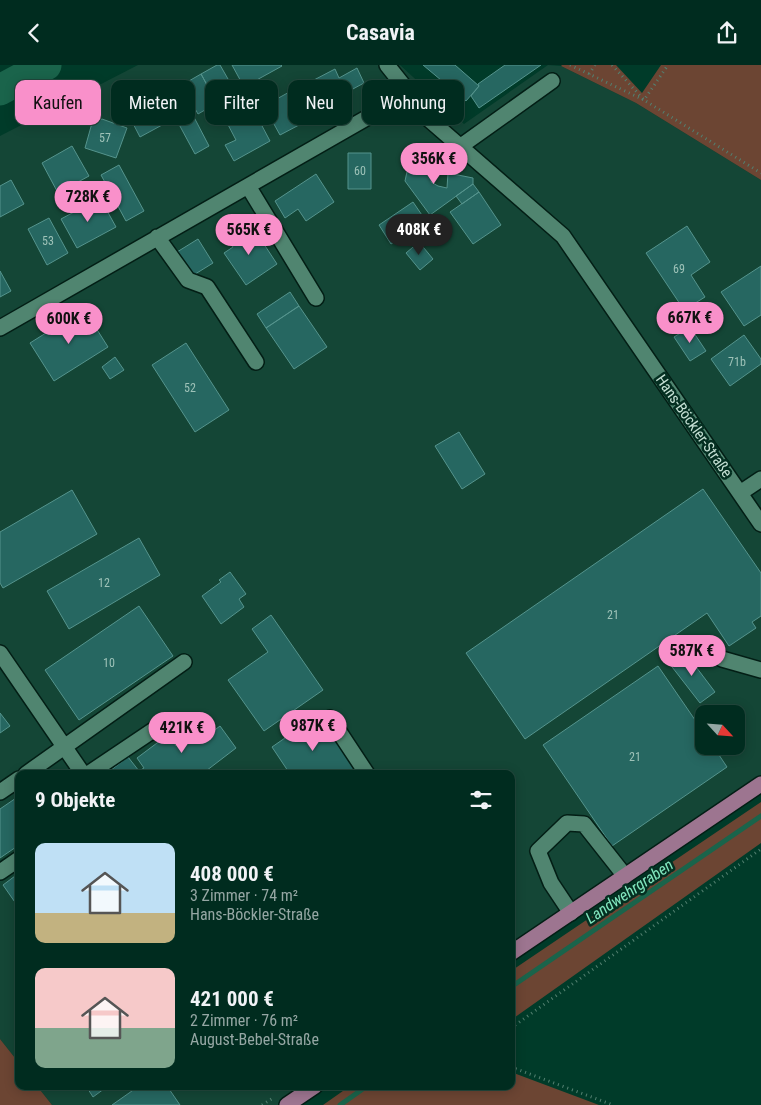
<!DOCTYPE html>
<html lang="de">
<meta charset="utf-8">
<style>
body{margin:0;font-family:"Roboto Condensed",sans-serif;background:#0a3428;color:#f1f3f6;height:100vh;display:flex;flex-direction:column;font-size:19px;white-space:nowrap}
*{box-sizing:border-box;margin:0}
p{font-size:16px;color:#95a7a4}
.icon{flex:none;width:28px;height:28px;fill:none;stroke:currentColor;stroke-width:2;stroke-linecap:round;stroke-linejoin:round}
.map{position:relative;flex:1;overflow:hidden}
.drawer{position:absolute;left:15px;top:705px;width:500px;height:320px;display:flex;flex-direction:column;background:#002c1f;border-radius:10px;box-shadow:0 2px 12px #0003,0 0 0 1px #22483d}
.drawer>*{flex:none}
.banner{position:absolute;left:15px;top:15px;width:500px;height:45px;display:flex;gap:10px}
.needle{width:32px;rotate:116deg}
.controls{position:absolute;left:695px;top:640px;display:grid;gap:10px}
.controls a{display:grid;place-items:center;width:50px;height:50px;border-radius:10px;background:#002c1f;box-shadow:0 2px 12px #0003,0 0 0 1px #22483d;font-size:25px}
.price{position:absolute;translate:-50% -42px;padding:0 11px;border-radius:18px;background:#f990ca;color:#111;font-size:16px;line-height:32px;filter:drop-shadow(0 1px 2px #0008)}
.price::after{content:'';position:absolute;left:50%;top:30px;width:15px;height:11px;margin-left:-8px;background:inherit;clip-path:polygon(0 0,100% 0,50% 100%)}
.price.on{background:#222;color:#fff}
ul{padding:0;list-style:none}
li{display:flex;align-items:center;gap:15px;height:125px;padding:0 20px}
li span{display:grid;place-items:center;flex:none;width:140px;height:100px;border-radius:10px;color:#555}
li>.icon{margin-inline-start:auto}
span .icon{width:60px;height:60px;fill:#fffc;stroke-width:1}
li b{font-size:21px}
h2{display:flex;justify-content:space-between;align-items:center;height:60px;padding:0 20px;font-size:21px}
.tag{padding:0 18px;border-radius:10px;background:#002c1f;box-shadow:0 2px 12px #0003,0 0 0 1px #22483d;font-size:18px;line-height:45px}
.tag.on{background:#f990ca;color:#111}
header{display:flex;justify-content:space-between;align-items:center;height:65px;padding:0 20px;background:#002c1f;font-size:22px;font-weight:700}
.map>svg:first-child{display:block}
</style>
<header><svg class="icon" aria-label="back" viewBox="0 0 24 24"><path d="M15 5l-7 7 7 7"/></svg>Casavia<svg class="icon" aria-label="share" viewBox="0 0 24 24"><path d="M12 15V3M7 8l5-5 5 5M5 13v7h14v-7"/></svg></header>
<div class="map">
<svg width="761" height="1040" viewBox="0 0 761 1040">
<rect width="100%" height="100%" fill="#003b29"/>
<path fill="#144636" fill-rule="evenodd" d="M138,0H400L464,59L548,0L561,1L636,38L761,115V719L511,888V709H19V998L0,974V71ZM704,649H736V681H704Z
M37,1021H315L287,1040H52Z"/>
<path fill="#6c4533" d="M562,0H616L642,28L661,0H761V115L636,38L561,1Z
M761,737V778L511,955V906Z
M0,974L19,998V1021H37L52,1040H0Z
M511,1007L599,1040H323L350,1021H511Z"/>
<g fill="none" stroke-linecap="round" stroke-linejoin="round">
<path stroke="#1a644b" stroke-width="5" d="M511,922L761,751
M340,1040L367,1021"/>
<path stroke="#1a644b" stroke-width="31" d="M0,25L46,0"/>
</g>
<path fill="#266761" stroke="#55948d" d="M217,0H220L236,28L217,38L201,9Z
M232,0H281L282,1L244,22Z
M423,0H455L479,21L466,36Z
M505,0H541L479,43L471,31L479,21L478,19Z
M357,3L364,18L325,39L312,16L335,4L339,13Z
M201,9L217,38L198,49L182,20Z
M302,20L318,50L280,70L264,41Z
M160,26L175,53L140,72L126,45Z
M183,31L209,81L195,89L168,39Z
M251,40L270,76L234,96L225,80L236,75L225,54Z
M102,54L127,63L116,93L85,83L92,58Z
M72,81L89,111L58,128L42,98Z
M348,88H371V124H348Z
M410,93L434,97L431,117L438,121L447,123L448,108L473,113V119L430,150L405,116Z
M119,100L144,146L126,156L101,110Z
M316,109L334,137L306,156L298,144L285,153L275,136Z
M11,115L24,139L0,152V121Z
M473,119L479,127L462,139L456,131Z
M479,127L501,160L473,179L450,147Z
M100,133L116,162L77,183L61,154Z
M413,137L426,156L391,179L379,160Z
M49,153L68,188L47,200L28,164Z
M435,153L446,170L433,179L421,162Z
M687,161L710,197L691,210L705,232L684,245L646,188Z
M240,163L247,173L256,167L277,199L246,220L224,188L233,182L227,172Z
M198,174L213,198L192,211L177,187Z
M419,177L433,194L420,205L406,188Z
M761,201V250L744,261L721,227Z
M0,206L11,226L0,232Z
M290,227L299,241L266,263L257,249Z
M299,241L327,282L294,304L266,263Z
M84,244L108,282L54,316L30,278Z
M690,262L706,286L690,296L674,272Z
M744,270L761,294V299L730,321L711,294Z
M186,278L229,345L195,367L152,300Z
M115,292L124,305L110,314L102,302Z
M459,367L485,409L462,424L435,381Z
M703,424L761,508V551L752,557L756,563L729,581L707,548L525,674L466,588Z
M72,425L97,469L3,523L0,518V467Z
M139,473L160,510L69,564L47,526Z
M230,507L246,529L239,534L244,542L221,559L202,531L221,517L219,515Z
M139,541L173,591L79,655L45,605Z
M271,550L323,625L264,666L228,615L268,587L252,564Z
M684,586L715,627L700,638L669,598Z
M658,601L704,668V681H713L727,702L612,781L543,680Z
M0,648L10,661L0,668Z
M318,650L358,709H290L272,682Z
M197,655L208,670L220,661L236,683L202,709H114L111,705L128,692L139,706L144,703L137,693L165,672L168,678L172,675L176,681L186,674L181,667Z
M19,731V780L0,793V744Z
M19,808V843L3,820Z
M86,1021H108L93,1032Z
M139,1021H167L180,1040H112Z"/>
<g fill="none" stroke-linecap="round" stroke-linejoin="round">
<g stroke="#031e15" stroke-width="18">
<path id="minor" d="M387,0L403,20L408,44
M461,81L552,16
M248,121L316,233
M157,172L188,215L207,222L256,297
M0,263L377,47C395,42 407,43 424,50L563,171L761,459
M740,428L761,414
M0,588L83,709
M722,594L761,605
M330,653L367,709
M26,709L184,597
M88,709L155,664
M0,727L19,714
M0,807L19,794
M571,848L551,818L538,786L567,758L584,759L625,811"/>
</g>
<g stroke="#031e15" stroke-width="18">
<path id="major" d="M511,888L761,719
M287,1040L315,1021"/>
</g>
<path stroke="#538171" stroke-width="3" stroke-dasharray="1 4" stroke-linecap="butt" d="M570,0L644,35L668,0
M612,0L644,35L761,108
M589,9L595,0
M511,963L761,784
M511,1002L613,1040
M262,1040L273,1033"/>
<use href="#minor" stroke="#508570" stroke-width="15"/>
<use href="#major" stroke="#9d7590" stroke-width="15"/>
</g>
<g text-anchor="middle" stroke-width="5" stroke-linejoin="round" paint-order="stroke">
<g font-size="12" fill="#9ec2b8">
<text x="105" y="77">57</text>
<text x="360" y="110">60</text>
<text x="48" y="180">53</text>
<text x="679" y="208">69</text>
<text x="737" y="301">71b</text>
<text x="190" y="327">52</text>
<text x="104" y="522">12</text>
<text x="613" y="554">21</text>
<text x="109" y="602">10</text>
<text x="635" y="696">21</text>
</g>
<g font-size="15" fill="#c6e1d5" stroke="#042f21">
<text transform="translate(694 361) rotate(55)" y="5">Hans-Böckler-Straße</text>
</g>
<g font-size="16" font-style="italic" fill="#82e7bf" stroke="#042f21">
<text transform="translate(629 826) rotate(-34)" y="6">Landwehrgraben</text>
</g>
</g>
</svg>
<div class="controls">
<a><svg class="needle" viewBox="-14 -14 28 28"><path d="M0-13l5 13h-10z" fill="#e53935"/><path d="M0 13l5-13h-10z" fill="#95a7a4"/></svg></a>
</div>
<b class="price" style="left:434px;top:120px">356K €</b>
<b class="price" style="left:88px;top:158px">728K €</b>
<b class="price" style="left:249px;top:191px">565K €</b>
<b class="price on" style="left:419px;top:191px">408K €</b>
<b class="price" style="left:690px;top:279px">667K €</b>
<b class="price" style="left:69px;top:280px">600K €</b>
<b class="price" style="left:692px;top:612px">587K €</b>
<b class="price" style="left:313px;top:687px">987K €</b>
<b class="price" style="left:182px;top:689px">421K €</b>
<div class="banner">
<a class="tag on">Kaufen</a>
<a class="tag">Mieten</a>
<a class="tag">Filter</a>
<a class="tag">Neu</a>
<a class="tag">Wohnung</a>
</div>
<section class="drawer">
<h2>9 Objekte<svg class="icon" aria-label="filters" viewBox="0 0 24 24"><path d="M4 7h16M4 17h16"/><circle cx="9" cy="7" r="2"/><circle cx="15" cy="17" r="2"/></svg></h2>
<ul>
<li><span style="background:linear-gradient(#bfe0f5 70%,#c2b280 0)"><svg class="icon" aria-label="home" viewBox="0 0 24 24"><path d="M3 11l9-7 9 7M6 9v11h12V9"/></svg></span><div><b>408 000 €</b><p>3 Zimmer · 74 m²</p><p>Hans-Böckler-Straße</p></div></li>
<li><span style="background:linear-gradient(#f6c9c9 60%,#7fa58c 0)"><svg class="icon" aria-label="home" viewBox="0 0 24 24"><path d="M3 11l9-7 9 7M6 9v11h12V9"/></svg></span><div><b>421 000 €</b><p>2 Zimmer · 76 m²</p><p>August-Bebel-Straße</p></div></li>
</ul>
</section>
</div>
